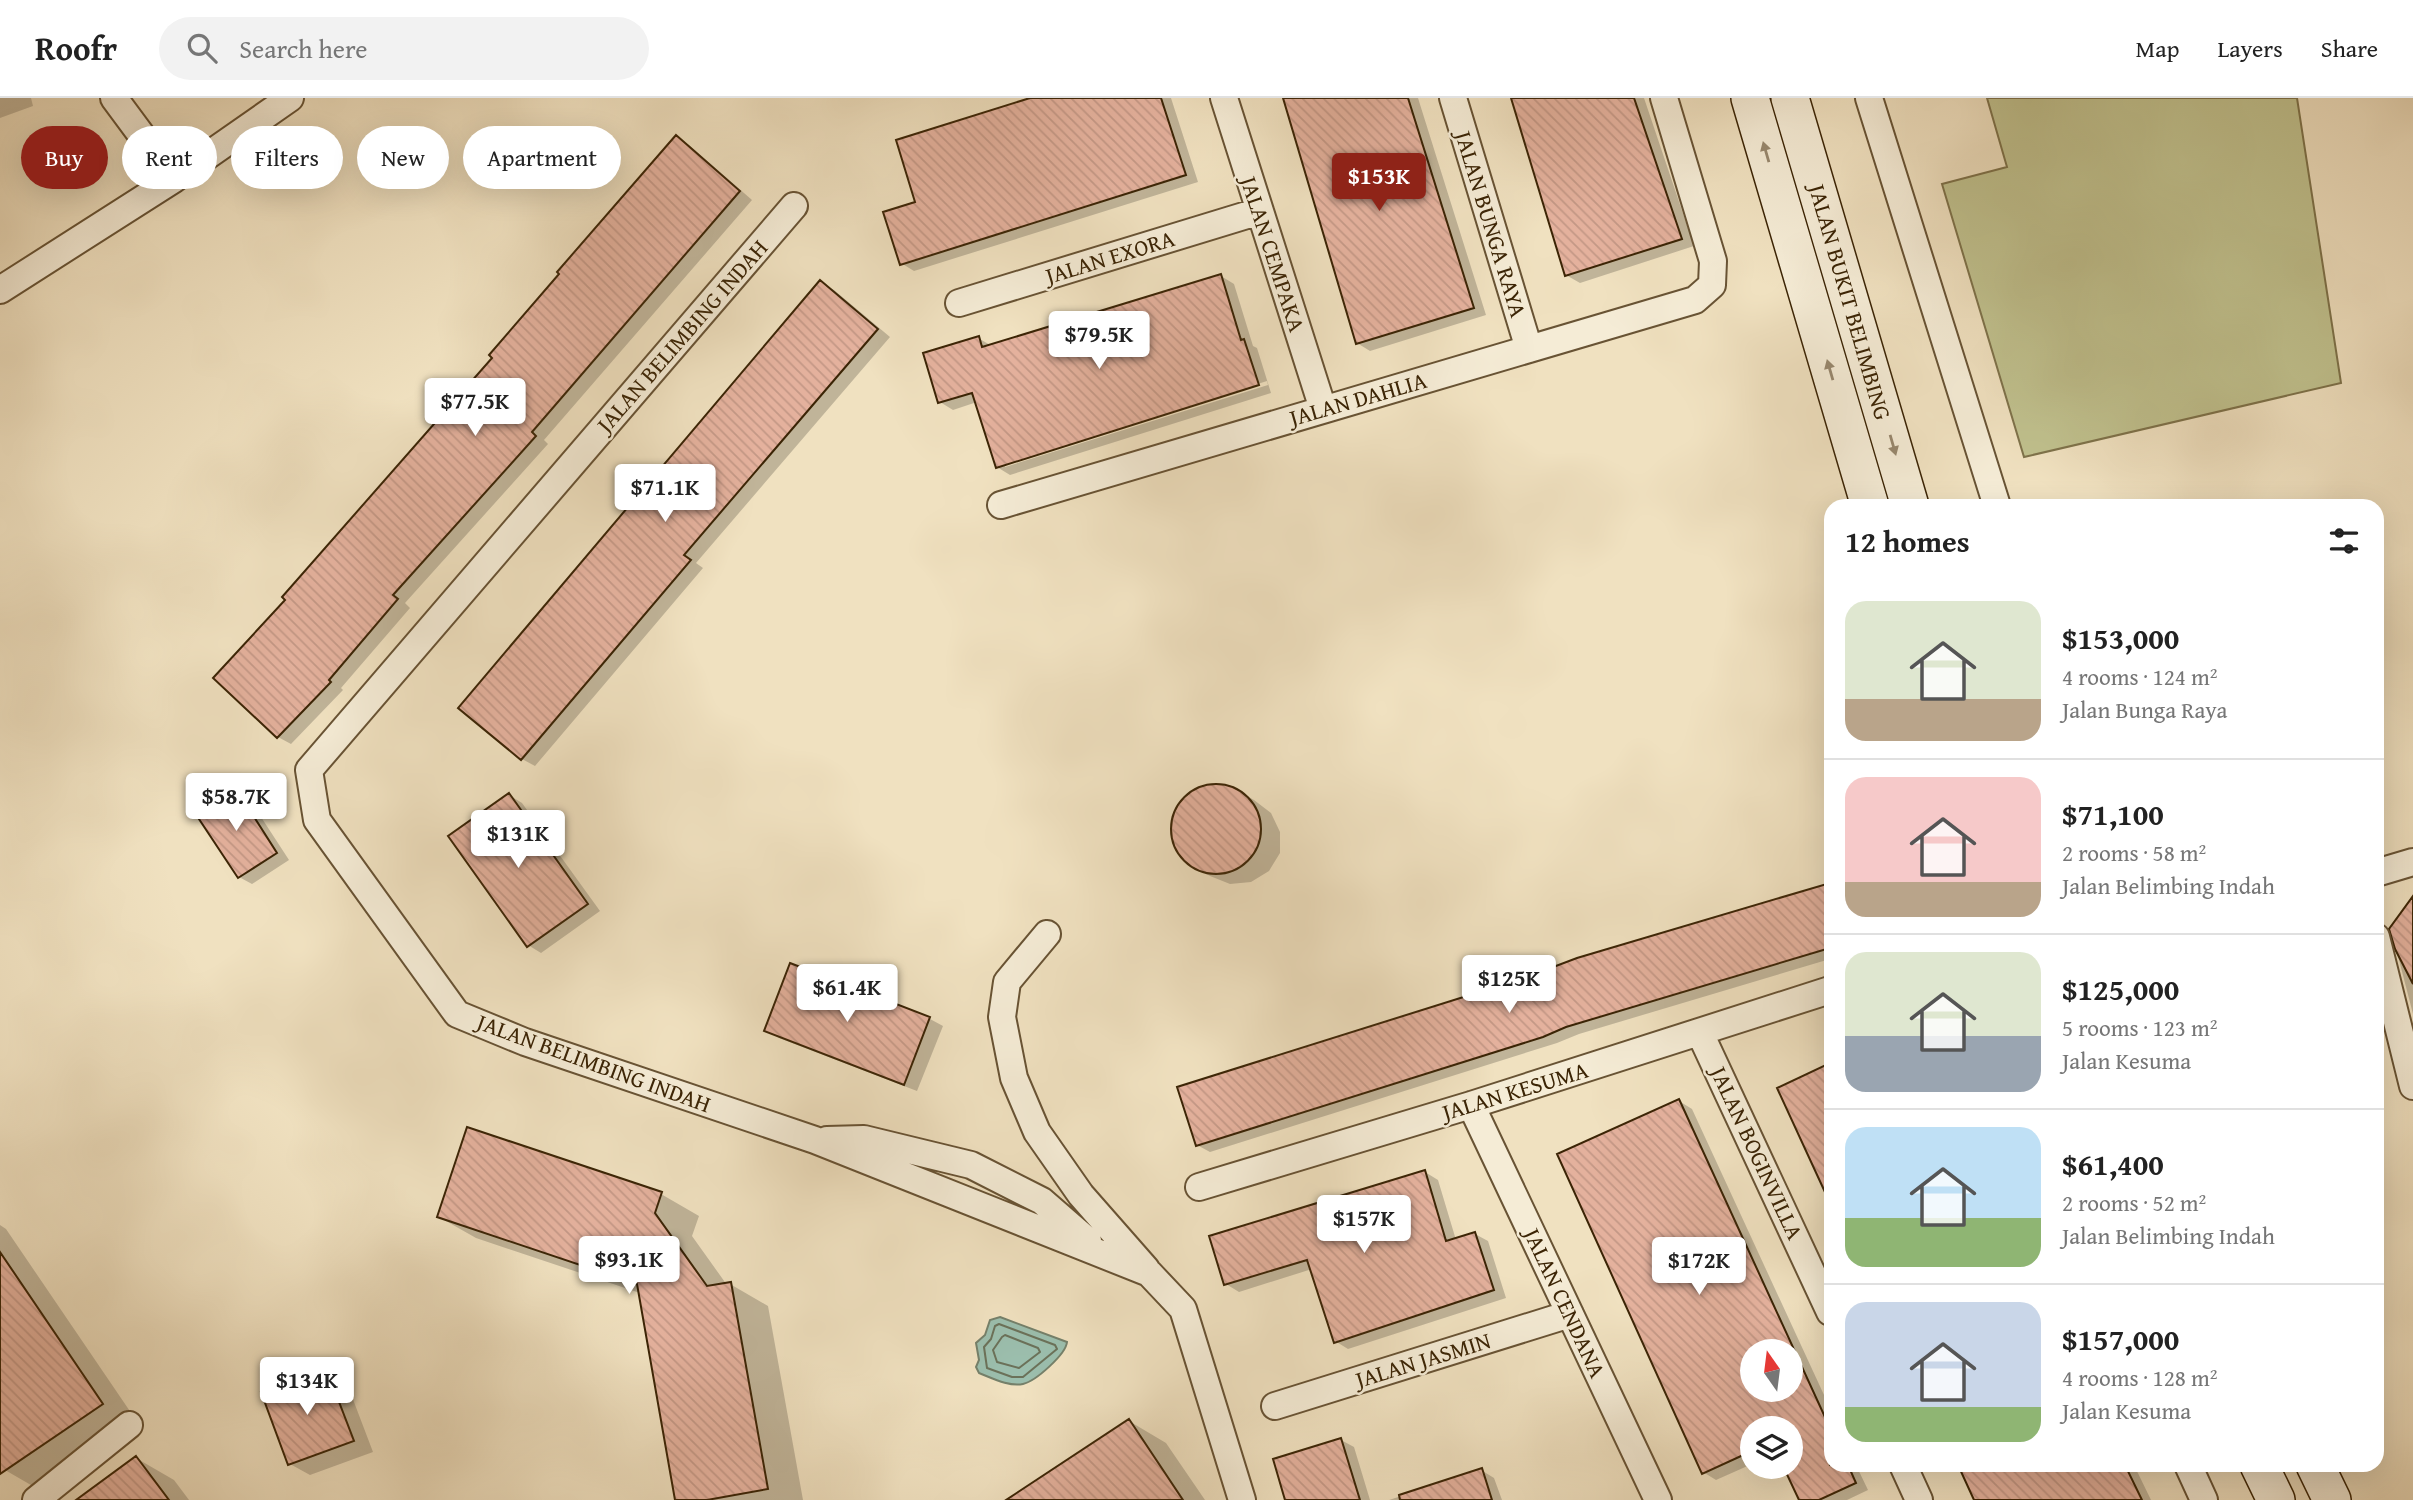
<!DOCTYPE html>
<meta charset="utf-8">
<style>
body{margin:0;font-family:"Gentium Book Plus",serif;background:#f2f2f2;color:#222;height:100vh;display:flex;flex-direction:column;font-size:26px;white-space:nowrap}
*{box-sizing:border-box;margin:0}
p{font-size:23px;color:#767676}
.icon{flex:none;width:38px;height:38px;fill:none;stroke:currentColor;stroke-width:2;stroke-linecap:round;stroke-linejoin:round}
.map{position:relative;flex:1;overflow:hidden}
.side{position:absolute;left:1824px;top:401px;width:560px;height:973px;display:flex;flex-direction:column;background:#fff;border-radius:21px;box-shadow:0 7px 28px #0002}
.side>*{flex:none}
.banner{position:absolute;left:21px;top:28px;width:665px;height:63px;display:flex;gap:14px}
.needle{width:46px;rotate:346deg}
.controls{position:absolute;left:1740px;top:1241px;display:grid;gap:14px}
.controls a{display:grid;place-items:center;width:63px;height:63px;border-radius:50%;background:#fff;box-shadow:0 7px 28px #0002;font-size:35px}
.price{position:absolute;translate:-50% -60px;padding:0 16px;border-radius:7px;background:#fff;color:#222;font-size:23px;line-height:46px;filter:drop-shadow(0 2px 4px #0008)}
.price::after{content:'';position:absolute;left:50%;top:42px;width:21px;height:16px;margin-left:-10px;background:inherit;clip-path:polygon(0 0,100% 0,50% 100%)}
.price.on{background:#8f2418;color:#fff}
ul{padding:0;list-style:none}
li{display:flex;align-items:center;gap:21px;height:175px;padding:0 21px}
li+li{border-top:2px solid #e0e0e0}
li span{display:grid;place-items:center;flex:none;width:196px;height:140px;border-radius:21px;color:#555}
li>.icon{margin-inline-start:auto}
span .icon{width:84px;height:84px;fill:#fffc;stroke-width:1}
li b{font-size:30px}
h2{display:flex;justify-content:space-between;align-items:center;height:84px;padding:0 21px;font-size:30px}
.pill{padding:0 24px;border-radius:32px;background:#fff;box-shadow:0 7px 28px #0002;font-size:24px;line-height:63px}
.pill.on{background:#8f2418;color:#fff}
header{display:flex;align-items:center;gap:42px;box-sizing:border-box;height:98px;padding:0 35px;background:#fff;border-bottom:2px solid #e0e0e0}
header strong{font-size:33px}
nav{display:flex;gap:38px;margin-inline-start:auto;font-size:24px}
.search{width:490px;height:63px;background:#f2f2f2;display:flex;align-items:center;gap:18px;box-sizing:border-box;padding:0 24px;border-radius:38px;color:#767676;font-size:26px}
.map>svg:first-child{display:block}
</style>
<header>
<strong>Roofr</strong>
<div class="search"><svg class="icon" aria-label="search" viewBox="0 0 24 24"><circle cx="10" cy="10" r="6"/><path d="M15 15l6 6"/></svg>Search here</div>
<nav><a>Map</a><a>Layers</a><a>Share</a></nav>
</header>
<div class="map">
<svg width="2413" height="1402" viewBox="0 0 2413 1402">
<defs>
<pattern id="building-back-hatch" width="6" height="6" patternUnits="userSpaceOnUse" patternTransform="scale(1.75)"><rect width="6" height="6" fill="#e4b19d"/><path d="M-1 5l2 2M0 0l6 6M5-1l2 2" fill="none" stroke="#c49886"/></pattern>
</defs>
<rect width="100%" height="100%" fill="#f0e1c0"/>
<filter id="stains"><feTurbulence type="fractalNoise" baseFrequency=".00286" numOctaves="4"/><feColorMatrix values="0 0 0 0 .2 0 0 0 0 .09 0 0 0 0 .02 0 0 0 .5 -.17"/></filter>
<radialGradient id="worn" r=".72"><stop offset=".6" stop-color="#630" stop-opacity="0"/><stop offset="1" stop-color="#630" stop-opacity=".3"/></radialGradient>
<path fill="#c0c18e" stroke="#7e724a" stroke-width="2" d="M1987,0H2297L2341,285L2024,359L1942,86L2007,69Z"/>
<path fill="#9bbead" stroke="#75806a" stroke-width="2" d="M1000,1219L1067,1244C1066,1256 1036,1283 1023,1286C1009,1289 992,1280 979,1275L976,1269L979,1262L976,1245L985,1237L990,1222Z"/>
<path fill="#0003" fill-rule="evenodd" d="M0,0H31L33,8L0,20Z
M1036,0H1171L1198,84L914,173L901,165L917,105Z
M1285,0H1418L1486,217L1370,253L1357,245Z
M1512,0H1644L1694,148L1580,185L1566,177Z
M676,40L689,47L752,102L544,342L548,346L405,505L410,510L341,590L343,592L291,646L278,639L288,502L494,259Z
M1221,178L1234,186L1253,248L1257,250L1271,295L1010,377L997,369L977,304L953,312L940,304L978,240L992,248ZM1267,283L1268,287L1005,369V366Z
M821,185L834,192L890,239L696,465L703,470L535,668L522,661L460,610Z
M1212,687L1233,690L1254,702L1271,715L1280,734V755L1269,773L1251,784L1230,786L1210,778L1189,766L1176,750L1172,729L1177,709L1192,694Z
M235,691L248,699L289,762L252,786L239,779Z
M509,697L522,705L600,813L541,855L528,847Z
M1830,786V861L1579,936L1557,945L1210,1054L1197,1047L1525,881L1578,862Z
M2413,808V916L2391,831Z
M791,868L930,921L943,928L917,993L779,940L766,932Z
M1830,967V1099L1780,991Z
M1679,1003L1692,1011L1830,1310V1367H1856L1868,1392L1847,1402H1801L1790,1368V1330H1752V1366L1716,1382L1703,1374ZM1752,1253H1790V1292H1752Z
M468,1032L661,1096L699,1118L692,1138L727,1187L730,1186L768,1208L803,1402H677L640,1195L476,1140L439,1119Z
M1425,1074L1438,1082L1456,1142L1475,1136L1488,1143L1506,1200L1348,1251L1335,1243L1312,1171L1239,1194L1226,1186Z
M0,1127L6,1131L140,1328L43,1394L5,1372L0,1365Z
M326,1272L346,1283L373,1354L310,1377L290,1366Z
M1129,1323L1166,1345L1205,1402H1009Z
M1341,1342L1354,1349L1370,1402H1287Z
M136,1360L174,1382L189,1402H79Z
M1960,1367H2134L2151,1402H1976Z
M1481,1372L1494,1380L1502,1402H1389Z"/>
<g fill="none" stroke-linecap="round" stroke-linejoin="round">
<path stroke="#6b7159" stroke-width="2" d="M999,1226L1055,1247L1057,1251L1023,1279H1012L987,1270L984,1249L991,1241L995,1228Z
M1005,1237L1038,1250L1040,1254L1019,1270L997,1264L993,1252L1002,1239Z"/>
</g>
<path fill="url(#building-back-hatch)" stroke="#3b2405" stroke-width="2" fill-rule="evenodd" d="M1030,0H1161L1186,77L900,167L883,114L915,104L896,42Z
M1283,0H1408L1474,210L1356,246Z
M1511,0H1634L1682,141L1565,178Z
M676,37L740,93L532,334L536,338L393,497L398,501L329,582L331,584L277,640L213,580L285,502L282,499L492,260L489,257L559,176L557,174Z
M1221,176L1241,242L1244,241L1259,287L996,370L972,295L938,305L923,255L979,238L982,249Z
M820,182L878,231L684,457L691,462L521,662L458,610Z
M1171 731a45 45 0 1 1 90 0a45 45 0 1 1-90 0Z
M235,689L277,755L238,780L195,715Z
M509,695L588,806L527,849L448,738Z
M1830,785V850L1566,929L1543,939L1196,1048L1177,989L1524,880L1577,860Z
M2413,798V886L2395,851L2389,831Z
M790,865L930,919L904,987L764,933Z
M1830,965V1105L1777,990Z
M1679,1001L1830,1330V1367H1848L1856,1385L1819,1402H1799L1783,1368H1790V1330H1752V1353L1702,1376L1557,1056ZM1752,1253H1790V1292H1752Z
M467,1029L662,1094L655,1115L707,1188L731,1184L768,1391L707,1402H675L637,1186L437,1119Z
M1425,1072L1446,1143L1475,1134L1494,1192L1334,1245L1307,1162L1224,1187L1209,1138Z
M0,1154L103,1306L0,1376Z
M326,1270L354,1343L288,1367L261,1294Z
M1129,1321L1183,1402H1006Z
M1341,1340L1360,1402H1285L1273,1361Z
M136,1358L169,1402H76Z
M1958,1367H2125L2142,1402H1974Z
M1482,1370L1492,1402H1400L1399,1397Z"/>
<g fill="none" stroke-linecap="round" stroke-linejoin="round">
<g stroke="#685334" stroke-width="30">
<path id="minor" d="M114,0L174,81
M1224,0L1323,311
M1453,0L1529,251
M1869,0L1997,408
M794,108L309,672L317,722L457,916L525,944L815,1042L1149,1175L1183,1211L1242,1402
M0,192L174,81L290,0
M959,205L1260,113
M1001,407L1695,202L1712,187L1713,163L1664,0
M2376,775L2413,764
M1047,836L1007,884L1002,919L1014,980L1037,1034L1081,1097L1146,1171
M2376,839L2413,988
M1700,935L1830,1214
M1471,1007L1658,1402
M827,1042L864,1041L971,1067L1042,1103L1088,1143
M1199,1089L1471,1007L1830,892
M1275,1308L1570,1216
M1903,1367L1919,1402
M2188,1367L2204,1402
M36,1402L129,1327"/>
</g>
<g stroke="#3b2405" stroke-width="40">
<path id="secondary" d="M1750,0L1870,408
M1790,0L1910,408
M2259,1367L2276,1402
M2315,1367L2332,1402"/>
</g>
<use href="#minor" stroke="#f5ecd6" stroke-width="26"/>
<use href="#secondary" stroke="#f5ecd6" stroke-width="37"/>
</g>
<defs><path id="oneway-solid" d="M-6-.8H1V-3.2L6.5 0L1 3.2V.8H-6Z" transform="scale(1.75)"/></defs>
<g fill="#98886e">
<use href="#oneway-solid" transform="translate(1766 54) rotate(-106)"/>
<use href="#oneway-solid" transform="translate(1830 272) rotate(-106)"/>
<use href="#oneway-solid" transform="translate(1893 347) rotate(74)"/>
</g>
<g text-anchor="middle" stroke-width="5" stroke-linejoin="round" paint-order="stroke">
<g font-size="23" fill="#3b2405" stroke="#f5ecd6">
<text transform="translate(1491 126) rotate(73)" y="8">JALAN BUNGA RAYA</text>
<text transform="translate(1273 156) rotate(72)" y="8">JALAN CEMPAKA</text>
<text transform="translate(1110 159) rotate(-17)" y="8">JALAN EXORA</text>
<text transform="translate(1850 204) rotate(74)" y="8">JALAN BUKIT BELIMBING</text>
<text transform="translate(682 238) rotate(-49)" y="8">JALAN BELIMBING INDAH</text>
<text transform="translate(1358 301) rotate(-16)" y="8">JALAN DAHLIA</text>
<text transform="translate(594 965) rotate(20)" y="8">JALAN BELIMBING INDAH</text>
<text transform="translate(1515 993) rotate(-17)" y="8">JALAN KESUMA</text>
<text transform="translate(1757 1055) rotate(65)" y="8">JALAN BOGINVILLA</text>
<text transform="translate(1565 1205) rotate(65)" y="8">JALAN CENDANA</text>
<text transform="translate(1423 1262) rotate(-17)" y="8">JALAN JASMIN</text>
</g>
</g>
<rect width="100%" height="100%" filter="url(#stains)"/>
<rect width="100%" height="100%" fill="url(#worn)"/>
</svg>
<div class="controls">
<a><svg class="needle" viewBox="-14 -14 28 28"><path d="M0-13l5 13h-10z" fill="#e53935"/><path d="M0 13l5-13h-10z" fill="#767676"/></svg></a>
<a><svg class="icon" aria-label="layers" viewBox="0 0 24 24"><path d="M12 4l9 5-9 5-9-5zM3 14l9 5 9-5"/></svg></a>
</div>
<b class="price on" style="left:1379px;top:115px">$153K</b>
<b class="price" style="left:1099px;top:273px">$79.5K</b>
<b class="price" style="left:475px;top:340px">$77.5K</b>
<b class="price" style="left:665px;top:426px">$71.1K</b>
<b class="price" style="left:236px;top:735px">$58.7K</b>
<b class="price" style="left:518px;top:772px">$131K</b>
<b class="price" style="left:1509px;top:917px">$125K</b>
<b class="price" style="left:847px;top:926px">$61.4K</b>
<b class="price" style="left:1364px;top:1157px">$157K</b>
<b class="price" style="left:629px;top:1198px">$93.1K</b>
<b class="price" style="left:1699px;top:1199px">$172K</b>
<b class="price" style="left:307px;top:1319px">$134K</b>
<div class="banner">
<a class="pill on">Buy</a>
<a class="pill">Rent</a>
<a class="pill">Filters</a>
<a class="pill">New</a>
<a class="pill">Apartment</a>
</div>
<section class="side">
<h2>12 homes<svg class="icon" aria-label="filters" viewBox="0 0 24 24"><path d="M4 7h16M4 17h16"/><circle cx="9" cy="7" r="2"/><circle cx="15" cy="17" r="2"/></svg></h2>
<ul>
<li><span style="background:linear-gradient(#dfe7d0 70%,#b9a48a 0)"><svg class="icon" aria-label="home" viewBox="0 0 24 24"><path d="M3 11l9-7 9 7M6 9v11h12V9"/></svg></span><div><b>$153,000</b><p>4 rooms · 124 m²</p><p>Jalan Bunga Raya</p></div></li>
<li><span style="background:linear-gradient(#f6c9c9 75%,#b9a48a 0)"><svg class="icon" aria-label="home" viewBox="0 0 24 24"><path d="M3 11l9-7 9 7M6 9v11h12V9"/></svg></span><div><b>$71,100</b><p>2 rooms · 58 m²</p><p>Jalan Belimbing Indah</p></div></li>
<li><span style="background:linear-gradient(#dfe7d0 60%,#9aa5b1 0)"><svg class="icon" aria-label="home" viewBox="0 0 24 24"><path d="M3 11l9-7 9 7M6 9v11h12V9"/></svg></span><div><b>$125,000</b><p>5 rooms · 123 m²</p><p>Jalan Kesuma</p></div></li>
<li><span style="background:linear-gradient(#bfe0f5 65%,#8fb573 0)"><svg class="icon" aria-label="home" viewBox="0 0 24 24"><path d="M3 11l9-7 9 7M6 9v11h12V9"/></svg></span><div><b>$61,400</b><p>2 rooms · 52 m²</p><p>Jalan Belimbing Indah</p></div></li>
<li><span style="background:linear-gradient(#c9d6e8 75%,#8fb573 0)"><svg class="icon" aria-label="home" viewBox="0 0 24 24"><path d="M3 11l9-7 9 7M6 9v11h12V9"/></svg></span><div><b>$157,000</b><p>4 rooms · 128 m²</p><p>Jalan Kesuma</p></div></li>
</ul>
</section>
</div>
